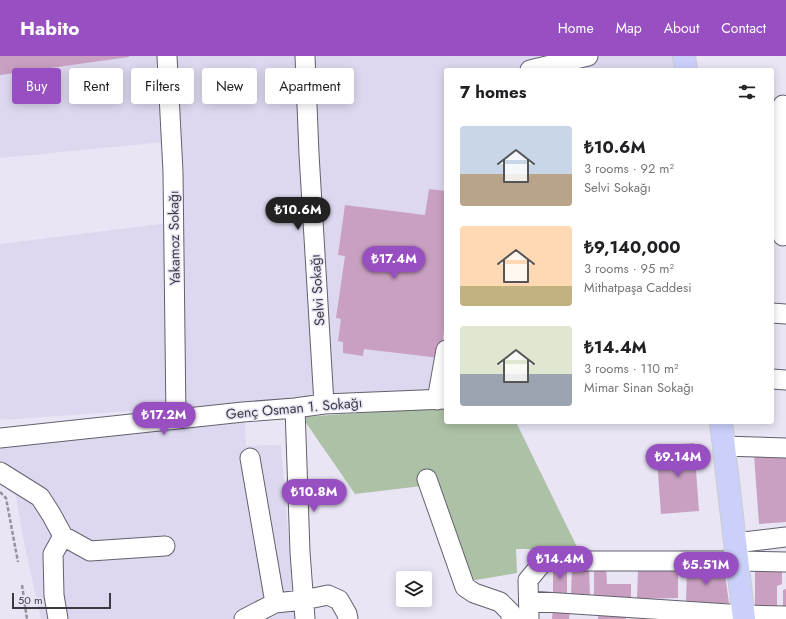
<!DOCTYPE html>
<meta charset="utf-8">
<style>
body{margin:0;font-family:Jost,sans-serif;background:#f2f2f2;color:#202124;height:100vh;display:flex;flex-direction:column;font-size:15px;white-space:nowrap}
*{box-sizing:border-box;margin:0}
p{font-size:13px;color:#757577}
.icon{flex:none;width:22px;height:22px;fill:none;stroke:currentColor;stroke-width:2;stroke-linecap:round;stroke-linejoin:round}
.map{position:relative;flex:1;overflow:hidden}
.drawer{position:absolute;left:444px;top:12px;width:330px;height:356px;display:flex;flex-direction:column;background:#fff;border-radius:4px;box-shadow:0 2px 10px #0003}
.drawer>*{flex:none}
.banner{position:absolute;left:12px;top:12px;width:372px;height:36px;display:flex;gap:8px}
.controls{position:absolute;left:396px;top:515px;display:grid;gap:8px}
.controls a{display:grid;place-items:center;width:36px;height:36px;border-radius:4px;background:#fff;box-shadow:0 2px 10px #0003;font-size:20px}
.scale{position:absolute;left:12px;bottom:10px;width:99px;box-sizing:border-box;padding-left:4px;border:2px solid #3b3a40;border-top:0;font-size:11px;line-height:14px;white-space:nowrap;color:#3b3a40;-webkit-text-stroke:3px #e9e5f5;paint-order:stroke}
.price{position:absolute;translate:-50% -34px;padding:0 9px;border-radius:14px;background:#984fc2;color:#fff;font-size:13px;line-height:26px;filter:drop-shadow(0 1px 2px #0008)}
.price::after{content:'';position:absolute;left:50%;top:24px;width:12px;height:9px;margin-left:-6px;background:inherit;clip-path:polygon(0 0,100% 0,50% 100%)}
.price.active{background:#222;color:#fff}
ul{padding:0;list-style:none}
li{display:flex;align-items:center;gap:12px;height:100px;padding:0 16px}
li span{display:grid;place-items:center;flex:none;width:112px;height:80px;border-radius:4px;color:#555}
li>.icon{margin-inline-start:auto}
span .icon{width:48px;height:48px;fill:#fffc;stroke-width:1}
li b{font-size:17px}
h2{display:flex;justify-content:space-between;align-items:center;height:48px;padding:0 16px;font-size:17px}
.chip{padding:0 14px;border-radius:4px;background:#fff;box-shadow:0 2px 10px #0003;font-size:14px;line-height:36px}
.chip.active{background:#984fc2;color:#fff}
header{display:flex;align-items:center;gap:24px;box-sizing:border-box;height:56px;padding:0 20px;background:#984fc2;color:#fff}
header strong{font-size:19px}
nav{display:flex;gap:22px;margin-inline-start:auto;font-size:14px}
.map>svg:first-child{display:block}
</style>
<header>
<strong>Habito</strong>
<nav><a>Home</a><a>Map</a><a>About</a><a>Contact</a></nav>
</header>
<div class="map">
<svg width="786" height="563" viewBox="0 0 786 563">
<rect width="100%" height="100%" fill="#e9e5f5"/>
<path fill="#ddd8ef" d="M0,0H674L677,14H446V333L0,364V188L168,167L164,86L0,102Z
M245,362L246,390L281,389L295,563H41L24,487L16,440L0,428V391Z"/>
<path fill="#acc1a5" d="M446,351V366H516L578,493H516L517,517L458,527L422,430L355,438L302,361Z"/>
<path fill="#c9a0c1" d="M0,0H129V1L0,19Z
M429,133L446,135V262L440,302L364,293L363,300L343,297V286L338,285L341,263L336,262L345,200L338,199L345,149L425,159Z
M694,387L699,455L661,458L656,390Z
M786,398V466L759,468L754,399Z
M572,509H589L590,543L571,542Z
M553,510H567V539L553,537Z
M606,510L607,528H631V547L594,545V511Z
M755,510H782V528L777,530V550L755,551Z
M687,511H720L725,519L729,547H686Z
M638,513H678V542L637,543Z
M786,533V552L783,553V534Z
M553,553L570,554L569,563H552Z
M598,555H626V563H598Z"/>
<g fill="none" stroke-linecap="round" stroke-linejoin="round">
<g stroke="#63606d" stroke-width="21">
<path id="minor" d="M167,0L173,116L176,363
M305,0L309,98L324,348
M530,14L588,0
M783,49V180
M772,257L786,258
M772,323L786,324
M437,344L446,294
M295,352L300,496L305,563
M0,382L243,356L295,352L324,348L446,343
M723,390L786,392
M250,402L275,547
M0,416L40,441L51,458L63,480L90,495L165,490
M427,423L465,531L474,537L500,546L511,557V563
M735,487L786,481
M529,545L744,559L786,560
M58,563L54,539L53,498L63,480
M244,563L275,547L304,544L328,539L339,544L347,558L348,563
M529,563L528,524L544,505H738L786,506"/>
</g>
<g stroke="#cccccd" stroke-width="24">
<path id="major" d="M684,0L686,14
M721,366L744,563"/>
</g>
<path stroke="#95929d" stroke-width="2.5" stroke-dasharray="4 2" stroke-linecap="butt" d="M0,436L6,442L18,506
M22,529L27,563"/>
<use href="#minor" stroke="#fff" stroke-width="19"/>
<use href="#major" stroke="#cad0fa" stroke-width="22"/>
</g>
<g text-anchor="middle" stroke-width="3" stroke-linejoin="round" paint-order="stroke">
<g font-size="14" fill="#3b3a40" stroke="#e9e5f5">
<text transform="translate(174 182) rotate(-91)" y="5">Yakamoz Sokağı</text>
<text transform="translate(317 234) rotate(-94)" y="5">Selvi Sokağı</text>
<text transform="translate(294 352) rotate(-5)" y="5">Genç Osman 1. Sokağı</text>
</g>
</g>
</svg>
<div class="controls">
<a><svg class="icon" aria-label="layers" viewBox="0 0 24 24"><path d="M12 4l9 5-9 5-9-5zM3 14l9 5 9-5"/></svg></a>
</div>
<div class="scale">50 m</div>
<b class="price active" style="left:298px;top:175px">₺10.6M</b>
<b class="price" style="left:394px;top:224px">₺17.4M</b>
<b class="price" style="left:164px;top:380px">₺17.2M</b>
<b class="price" style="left:678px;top:422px">₺9.14M</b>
<b class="price" style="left:314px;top:457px">₺10.8M</b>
<b class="price" style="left:560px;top:524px">₺14.4M</b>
<b class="price" style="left:706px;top:530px">₺5.51M</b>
<div class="banner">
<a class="chip active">Buy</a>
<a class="chip">Rent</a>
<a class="chip">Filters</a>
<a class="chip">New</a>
<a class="chip">Apartment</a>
</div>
<section class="drawer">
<h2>7 homes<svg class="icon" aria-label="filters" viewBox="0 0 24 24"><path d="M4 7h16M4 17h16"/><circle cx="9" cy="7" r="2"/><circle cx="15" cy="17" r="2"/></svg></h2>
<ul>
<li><span style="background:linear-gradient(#c9d6e8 60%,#b9a48a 0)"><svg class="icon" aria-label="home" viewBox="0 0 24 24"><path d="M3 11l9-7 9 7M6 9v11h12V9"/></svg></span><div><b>₺10.6M</b><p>3 rooms · 92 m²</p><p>Selvi Sokağı</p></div></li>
<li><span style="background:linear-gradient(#ffd9b3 75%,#c2b280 0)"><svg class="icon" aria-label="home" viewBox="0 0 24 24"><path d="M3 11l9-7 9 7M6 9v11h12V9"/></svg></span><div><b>₺9,140,000</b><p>3 rooms · 95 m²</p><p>Mithatpaşa Caddesi</p></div></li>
<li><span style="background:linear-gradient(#dfe7d0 60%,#9aa5b1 0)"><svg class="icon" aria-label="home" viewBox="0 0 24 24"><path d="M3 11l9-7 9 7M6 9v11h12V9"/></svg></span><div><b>₺14.4M</b><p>3 rooms · 110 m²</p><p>Mimar Sinan Sokağı</p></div></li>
</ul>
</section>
</div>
